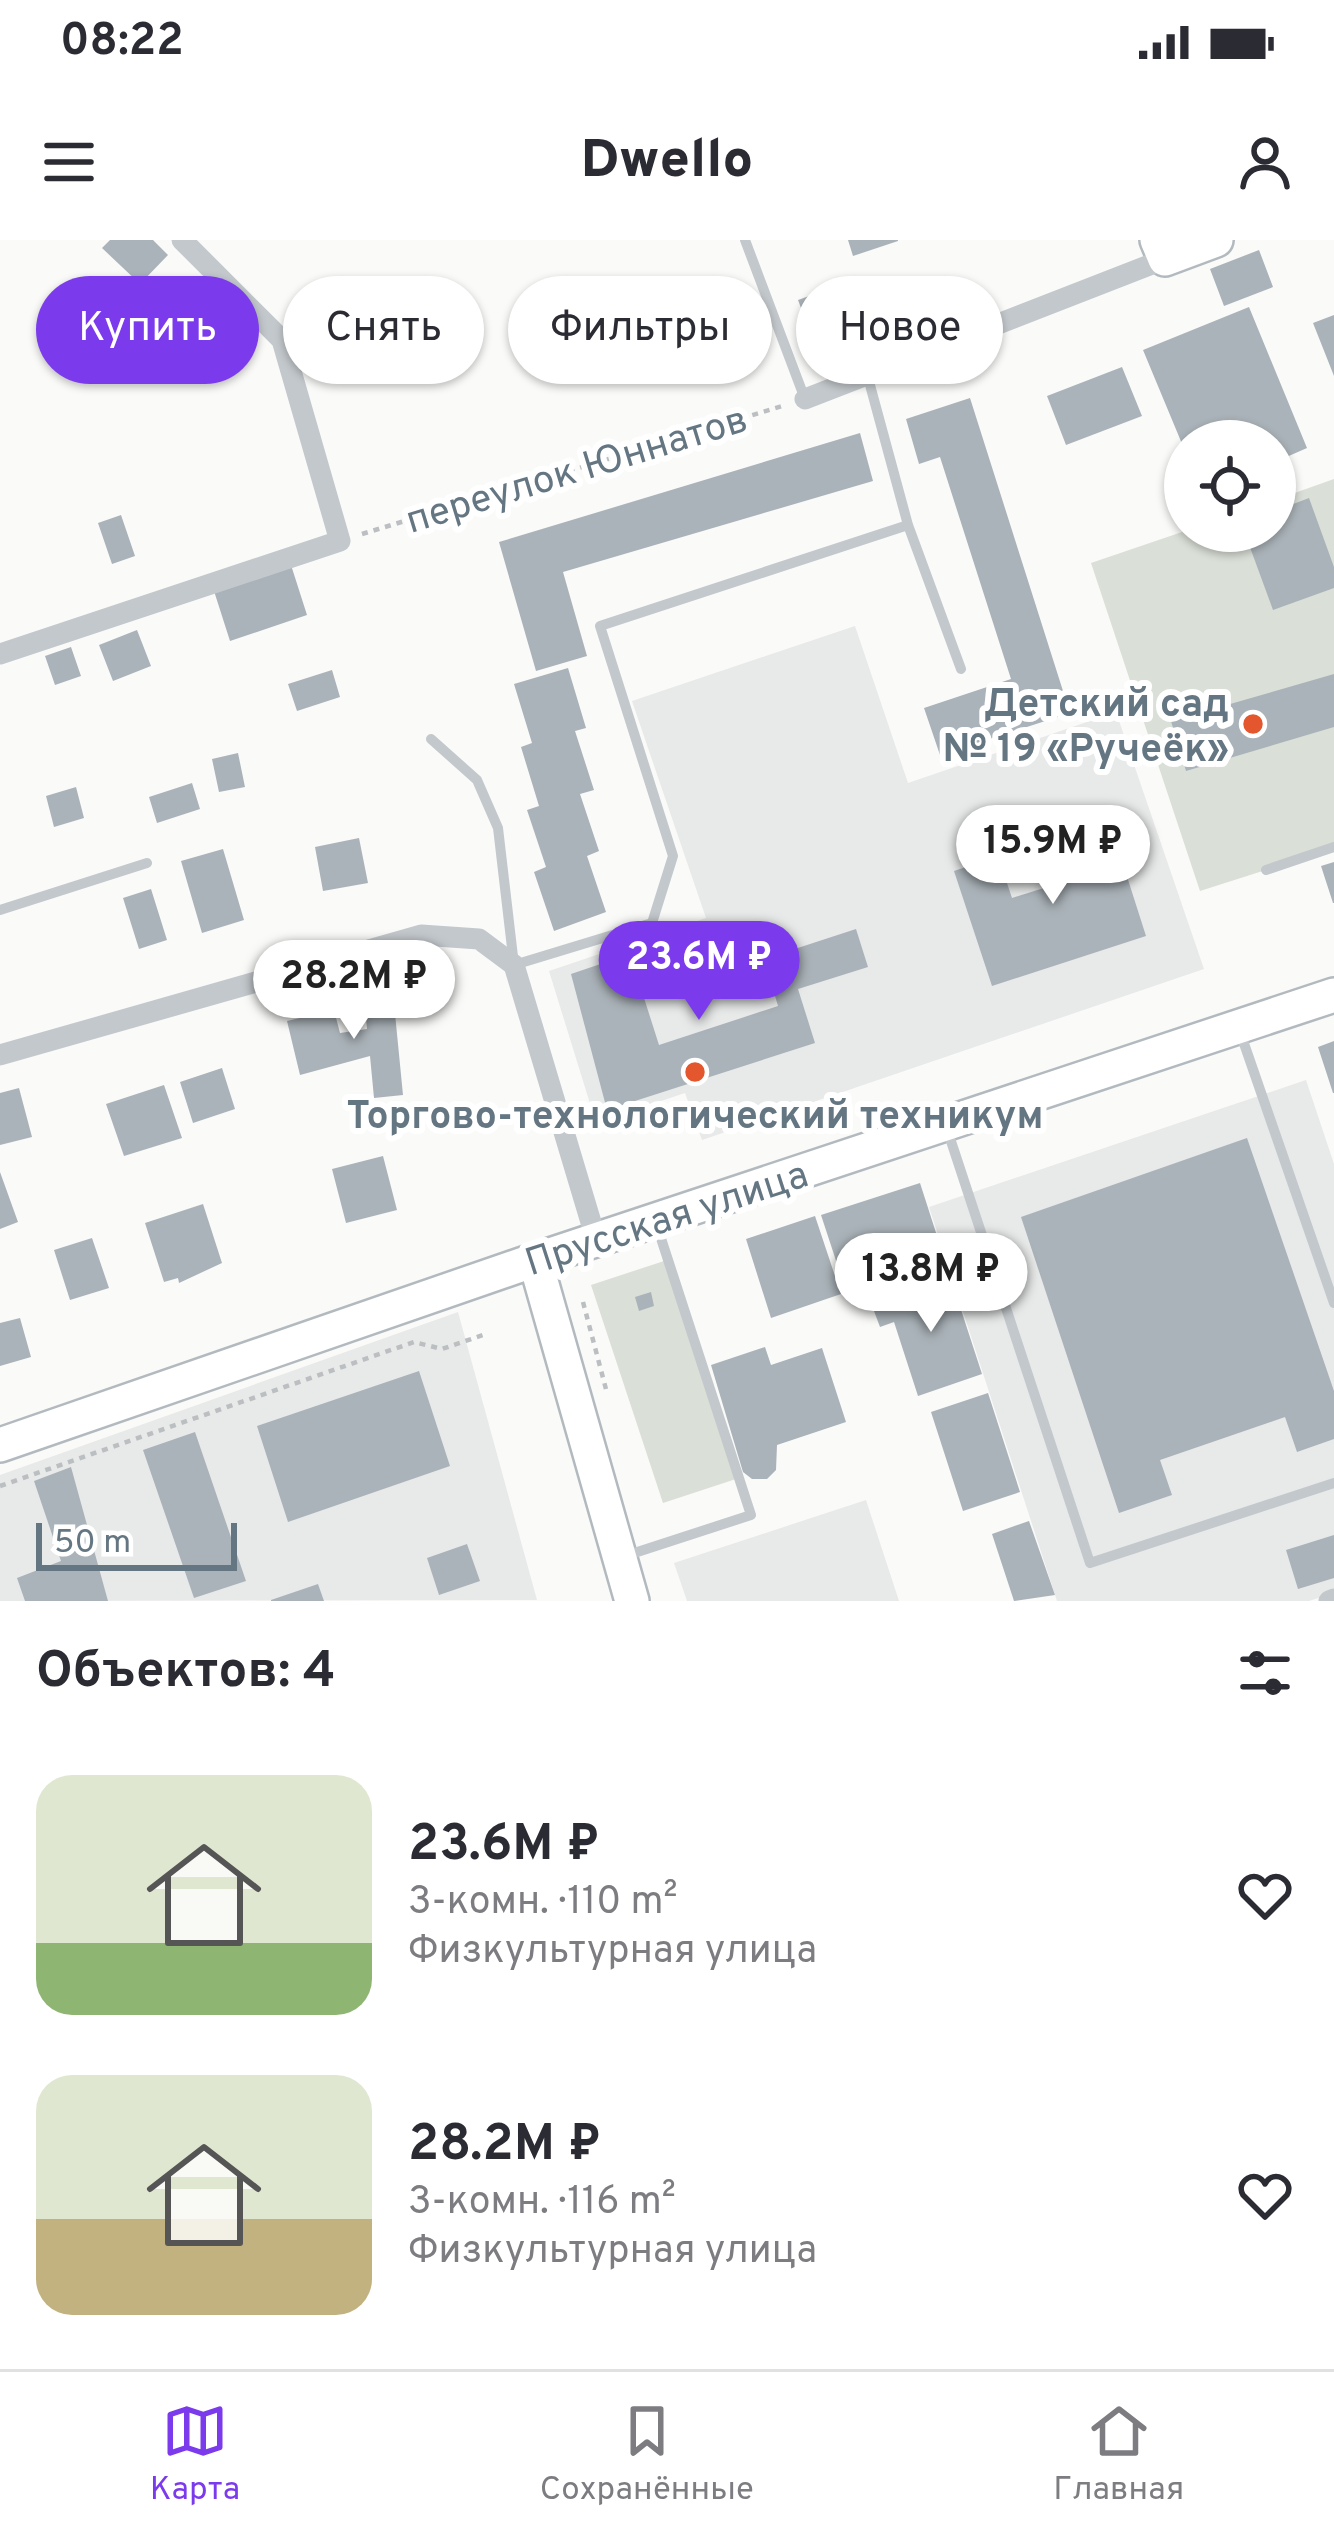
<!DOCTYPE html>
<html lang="ru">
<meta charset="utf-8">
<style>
body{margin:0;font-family:Overpass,sans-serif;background:#f7f7f7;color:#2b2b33;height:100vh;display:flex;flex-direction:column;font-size:45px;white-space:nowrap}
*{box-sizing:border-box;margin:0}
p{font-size:39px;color:#7c7c81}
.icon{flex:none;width:66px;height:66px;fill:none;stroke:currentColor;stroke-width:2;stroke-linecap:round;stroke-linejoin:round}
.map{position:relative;height:1361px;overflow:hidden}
.drawer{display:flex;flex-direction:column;background:#fff;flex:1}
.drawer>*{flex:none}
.hud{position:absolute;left:36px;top:36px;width:1263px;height:108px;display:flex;gap:24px}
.fabs{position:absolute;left:1164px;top:180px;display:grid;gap:24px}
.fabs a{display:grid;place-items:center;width:132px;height:132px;border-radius:50%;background:#fff;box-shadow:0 3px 9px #0004;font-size:60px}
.scale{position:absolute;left:36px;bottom:30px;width:201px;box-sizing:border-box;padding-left:12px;border:6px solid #657683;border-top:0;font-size:33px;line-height:42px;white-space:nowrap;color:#657683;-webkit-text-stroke:9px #fff;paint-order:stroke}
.price{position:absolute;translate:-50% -102px;padding:0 27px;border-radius:42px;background:#fff;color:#222;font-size:39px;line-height:78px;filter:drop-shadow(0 3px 6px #0008)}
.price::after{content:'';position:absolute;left:50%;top:72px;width:36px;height:27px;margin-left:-18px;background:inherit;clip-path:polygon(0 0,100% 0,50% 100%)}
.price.on{background:#7c3aed;color:#fff}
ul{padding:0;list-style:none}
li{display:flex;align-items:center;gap:36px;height:300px;padding:0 36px}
li span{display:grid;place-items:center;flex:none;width:336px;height:240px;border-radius:36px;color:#555}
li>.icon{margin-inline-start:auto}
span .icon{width:144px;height:144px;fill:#fffc;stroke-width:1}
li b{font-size:51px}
h2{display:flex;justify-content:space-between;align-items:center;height:144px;padding:0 36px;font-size:51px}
.pill{padding:0 42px;border-radius:54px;background:#fff;box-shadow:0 3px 9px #0004;font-size:42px;line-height:108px}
.pill.on{background:#7c3aed;color:#fff}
.status{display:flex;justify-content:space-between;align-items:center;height:84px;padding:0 60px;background:#fff;direction:ltr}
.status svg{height:33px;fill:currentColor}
header{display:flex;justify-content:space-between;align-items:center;height:156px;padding:0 36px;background:#fff;font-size:54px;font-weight:800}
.tab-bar{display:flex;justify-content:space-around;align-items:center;height:168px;border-top:3px solid #e1e1e2;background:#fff;font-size:33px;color:#7c7c81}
.tab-bar a{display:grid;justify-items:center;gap:6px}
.tab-bar .on{color:#7c3aed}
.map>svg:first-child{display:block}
</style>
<div class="status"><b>08:22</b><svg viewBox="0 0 49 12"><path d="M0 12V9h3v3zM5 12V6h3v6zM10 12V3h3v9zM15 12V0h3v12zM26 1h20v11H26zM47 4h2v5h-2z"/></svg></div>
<header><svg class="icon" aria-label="menu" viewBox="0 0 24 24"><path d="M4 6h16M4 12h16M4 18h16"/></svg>Dwello<svg class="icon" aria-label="person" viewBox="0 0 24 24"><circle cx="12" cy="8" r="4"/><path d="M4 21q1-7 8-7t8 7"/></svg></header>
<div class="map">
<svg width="1334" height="1361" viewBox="0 0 1334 1361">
<rect width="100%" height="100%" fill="#fafaf8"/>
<path fill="#e8e9e9" d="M855,386L908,543L1116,472L1204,729L702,900L685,853L596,883L549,731L706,678L632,461Z
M1306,840L1334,924V1353L1309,1361H1057L929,967Z
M458,1072L537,1360L0,1361V1235Z
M866,1260L899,1361H687L674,1323Z"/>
<path fill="#dadfd7" d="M1334,239V608L1200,651L1091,323L1185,291H1275V260Z
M664,1021L736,1239L663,1263L591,1045Z"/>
<path fill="#aab3b9" d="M110,0H153L168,15L140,44L102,8Z
M848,0H898V1L853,16Z
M1259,10L1273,47L1224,66L1210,29Z
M837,46L850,82L812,97L798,60Z
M1249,67L1307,208L1275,222V201H1185V211L1143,110Z
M1334,75V136L1313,83Z
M202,77L210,112L142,129L133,94Z
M1122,127L1142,176L1066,205L1047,156Z
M970,158L1070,473L940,515L924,468L1011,439L940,217L919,224L906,179Z
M860,193L873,241L563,332L587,416L536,431L499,302Z
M1309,258L1334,327V348L1273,370L1244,291H1275V271Z
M121,275L135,316L112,324L98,283Z
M291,325L307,375L230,401L214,351Z
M137,390L151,426L113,441L99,405Z
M71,407L81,436L55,445L45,416Z
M568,428L586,488L575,491L594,550L580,554L599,611L587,616L606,672L554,691L534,632L546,627L527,570L539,566L521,507L532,503L514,444Z
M332,430L340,457L297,471L288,444Z
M1334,434V487L1186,531L1171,481Z
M238,513L245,547L219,552L212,519Z
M192,543L200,569L157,583L149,557Z
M76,547L84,578L54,587L46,556Z
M1107,574L1146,696L992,746L954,631L998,616L1012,658L1079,637L1073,618L1063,622L1053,591Z
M359,598L368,643L323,651L315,607Z
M223,609L244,680L202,693L181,621Z
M1334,622V663H1333L1321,626Z
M151,649L167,700L139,709L123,658Z
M856,689L868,727L798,749L815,803L607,870L571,734L630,714L659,805L778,766L764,719Z
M392,743L403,855L374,858L370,816L300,835L287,781L334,770L340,793L367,789L363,746Z
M1334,801V853H1333L1318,807Z
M222,828L235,869L193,883L180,842Z
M164,845L182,898L124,916L106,864Z
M19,848L32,897L0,905V853Z
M1247,898L1334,1151V1199L1297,1212L1285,1177L1160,1220L1172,1255L1119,1273L1021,977Z
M383,916L397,970L346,983L332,929Z
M0,932L18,982L0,989Z
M920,943L939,1002L870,1023L875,1039L845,1048L821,975Z
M203,964L222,1023L179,1043L178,1038L164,1042L145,983Z
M815,976L841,1054L771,1078L746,999Z
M92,998L109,1048L70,1060L54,1010Z
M950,1036L982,1134L918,1156L894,1082L880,1087L871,1063Z
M651,1052L654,1066L639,1071L635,1057Z
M20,1078L31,1117L0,1126V1083Z
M765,1107L771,1125L822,1108L846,1182L777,1205L776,1230L767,1239H752L743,1232L711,1125Z
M419,1131L450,1226L288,1282L257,1186Z
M988,1153L1020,1252L963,1271L931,1172Z
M195,1192L246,1341L194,1358L143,1210Z
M71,1227L108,1361H25L17,1338L61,1321L34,1241Z
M1029,1281L1055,1355L1014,1361L992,1294Z
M1334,1295V1338L1298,1349L1286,1310Z
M467,1304L480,1341L439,1355L427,1318Z
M318,1344L324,1361H271V1360Z"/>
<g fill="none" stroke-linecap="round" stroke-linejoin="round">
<g stroke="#b3babf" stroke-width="38">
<path id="secondary" d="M1157,0L1165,19L1216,0
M535,1020L632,1361
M0,1205L535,1020L1334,755"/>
</g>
<path stroke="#bbbfc2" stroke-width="4.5" stroke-dasharray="6 6" stroke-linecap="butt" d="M362,294L782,166
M583,1062L607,1153
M0,1246L414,1102L442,1109L483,1095"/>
<path stroke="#c3c8cc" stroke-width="10" d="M745,0L805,159
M867,134L908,285L961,429
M431,499L477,540L498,588L514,725L652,683L673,616L600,386L908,285
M1266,630L1334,607
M0,670L147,623
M1239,789L1334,1063
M946,886L1090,1323L1334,1243
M622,1317L751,1275L656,983"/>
<path stroke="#c3c8cc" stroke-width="21" d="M805,159L1165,19
M0,414L340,301L282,100L182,0
M0,815L421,695L479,699L514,725L596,999
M1329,1361L1334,1359"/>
<use href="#secondary" stroke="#fff" stroke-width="33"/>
</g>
<g fill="#e4572e" stroke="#fff" stroke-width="4.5">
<circle cx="1253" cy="484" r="12"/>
<circle cx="695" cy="832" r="12"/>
</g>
<g text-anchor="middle" stroke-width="12" stroke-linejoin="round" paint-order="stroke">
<g font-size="39" fill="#657683" stroke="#fff">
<text transform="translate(576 228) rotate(-17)" y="14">переулок Юннатов</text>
<text transform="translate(666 977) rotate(-18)" y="14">Прусская улица</text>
</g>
<g font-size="39" font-weight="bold" fill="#657683" stroke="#fff" text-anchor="end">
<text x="1229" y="476">Детский сад<tspan x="1229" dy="45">№ 19 «Ручеёк»</tspan></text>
<text x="695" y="888" text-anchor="middle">Торгово-технологический техникум</text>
</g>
</g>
</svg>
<div class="fabs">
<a><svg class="icon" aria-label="locate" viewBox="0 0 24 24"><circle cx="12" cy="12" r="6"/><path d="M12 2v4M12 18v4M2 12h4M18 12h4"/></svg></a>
</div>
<div class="scale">50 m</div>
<b class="price" style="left:1053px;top:667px">15.9M ₽</b>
<b class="price on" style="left:699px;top:783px">23.6M ₽</b>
<b class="price" style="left:354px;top:802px">28.2M ₽</b>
<b class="price" style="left:931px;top:1095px">13.8M ₽</b>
<div class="hud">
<a class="pill on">Купить</a>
<a class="pill">Снять</a>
<a class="pill">Фильтры</a>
<a class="pill">Новое</a>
</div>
</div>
<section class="drawer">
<h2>Объектов: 4<svg class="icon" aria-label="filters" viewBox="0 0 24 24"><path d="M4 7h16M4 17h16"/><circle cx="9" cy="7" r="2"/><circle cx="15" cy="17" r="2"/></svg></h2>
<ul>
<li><span style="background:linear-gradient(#dfe7d0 70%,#8fb573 0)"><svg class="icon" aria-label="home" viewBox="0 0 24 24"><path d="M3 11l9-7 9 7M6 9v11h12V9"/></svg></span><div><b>23.6M ₽</b><p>3-комн. · 110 m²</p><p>Физкультурная улица</p></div><svg class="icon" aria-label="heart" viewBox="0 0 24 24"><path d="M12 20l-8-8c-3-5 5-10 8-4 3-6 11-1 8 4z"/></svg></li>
<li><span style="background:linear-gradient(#dfe7d0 60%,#c2b280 0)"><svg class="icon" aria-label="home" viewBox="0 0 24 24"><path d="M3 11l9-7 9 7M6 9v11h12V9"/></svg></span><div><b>28.2M ₽</b><p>3-комн. · 116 m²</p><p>Физкультурная улица</p></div><svg class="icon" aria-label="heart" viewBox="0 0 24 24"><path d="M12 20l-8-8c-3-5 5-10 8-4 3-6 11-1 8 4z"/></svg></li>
</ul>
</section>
<nav class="tab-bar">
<a class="on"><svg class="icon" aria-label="map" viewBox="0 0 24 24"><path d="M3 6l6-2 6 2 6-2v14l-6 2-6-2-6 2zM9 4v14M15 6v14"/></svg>Карта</a>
<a><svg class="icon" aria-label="saved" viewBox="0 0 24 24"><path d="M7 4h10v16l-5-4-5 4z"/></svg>Сохранённые</a>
<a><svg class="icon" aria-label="home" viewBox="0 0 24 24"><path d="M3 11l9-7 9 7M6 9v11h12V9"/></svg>Главная</a>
</nav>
